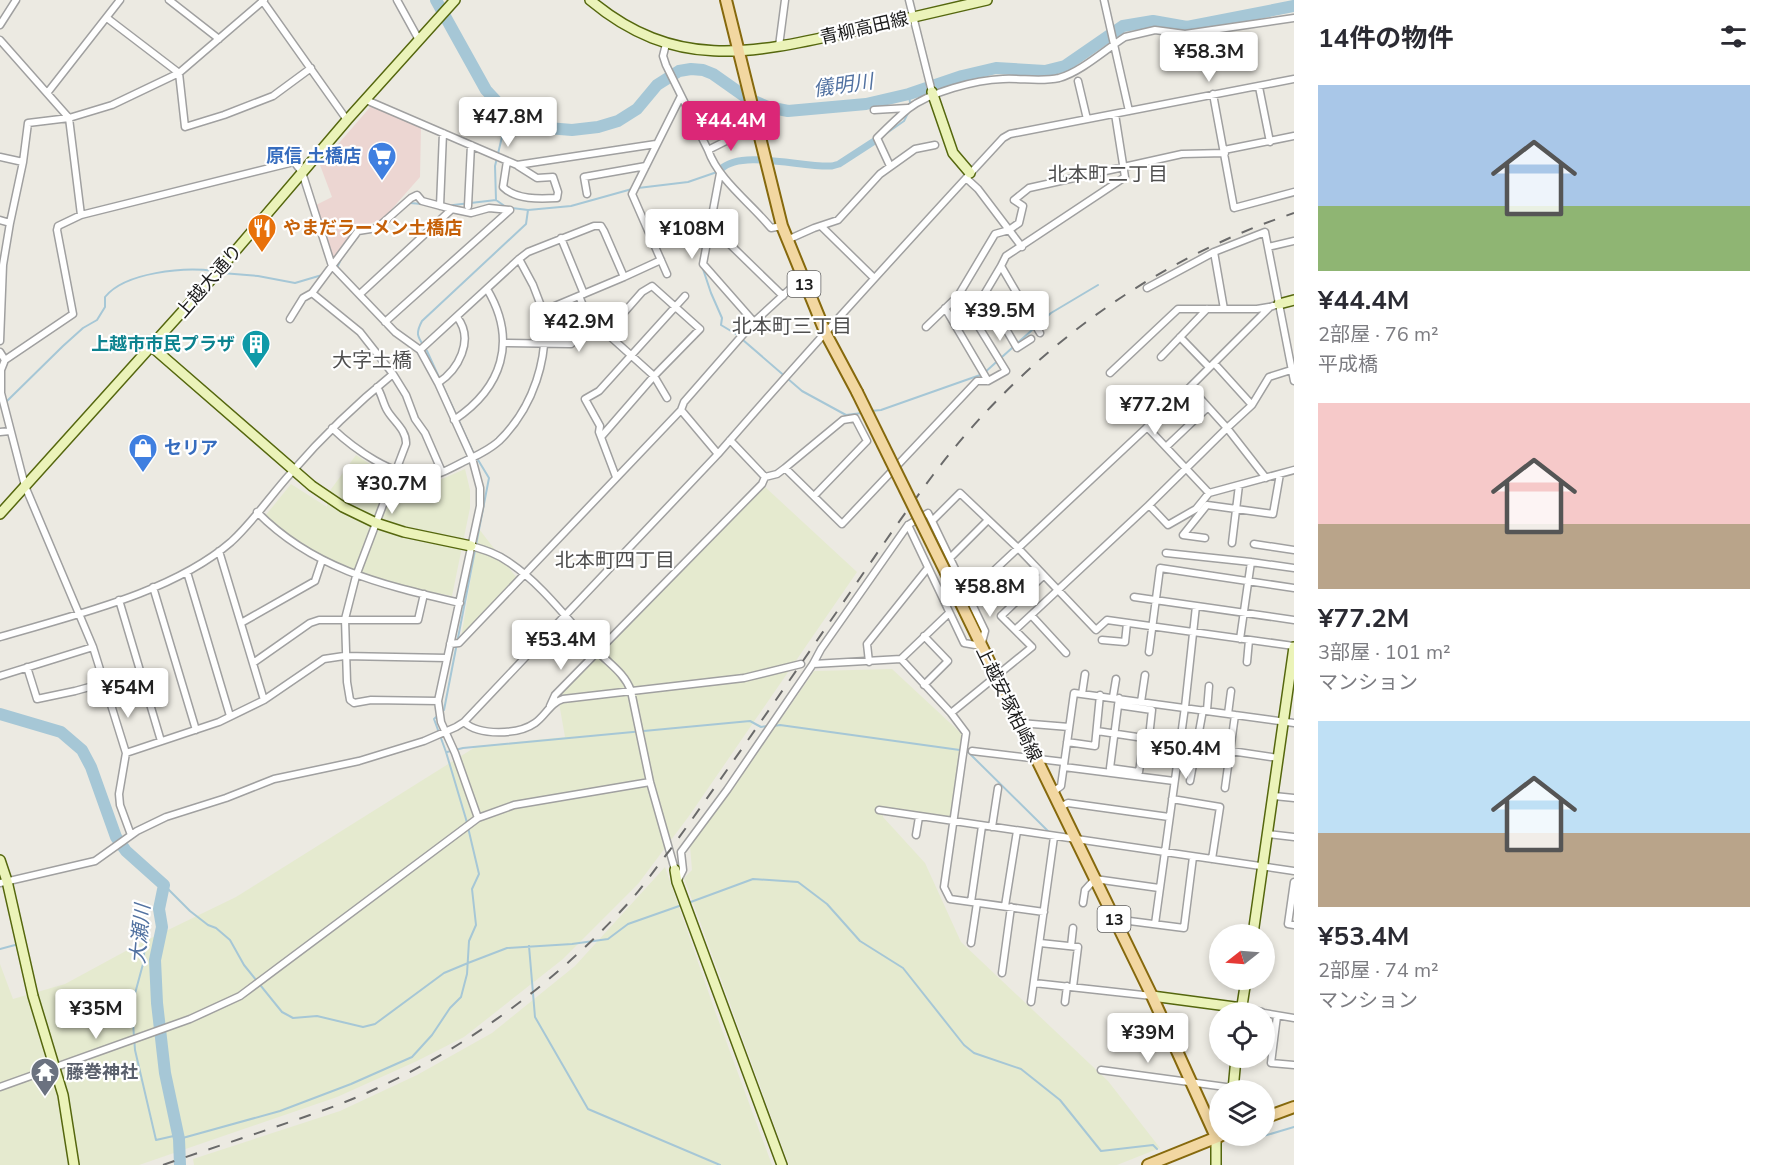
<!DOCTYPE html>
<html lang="ja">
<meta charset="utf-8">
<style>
body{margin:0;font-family:"Nunito Sans","Noto Sans JP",sans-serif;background:#f7f7f7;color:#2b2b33;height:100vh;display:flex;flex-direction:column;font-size:22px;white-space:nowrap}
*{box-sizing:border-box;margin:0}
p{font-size:20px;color:#7c7c81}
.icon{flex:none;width:33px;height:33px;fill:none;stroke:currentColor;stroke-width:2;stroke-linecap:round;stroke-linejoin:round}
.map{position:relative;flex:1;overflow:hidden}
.side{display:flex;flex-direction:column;background:#fff;width:480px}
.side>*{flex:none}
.needle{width:39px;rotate:253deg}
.buttons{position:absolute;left:1209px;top:924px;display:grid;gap:12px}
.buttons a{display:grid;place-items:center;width:66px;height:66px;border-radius:50%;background:#fff;box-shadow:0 3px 9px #0003;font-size:30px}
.price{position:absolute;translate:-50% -51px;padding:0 14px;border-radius:6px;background:#fff;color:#222;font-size:20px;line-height:39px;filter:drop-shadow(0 2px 3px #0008)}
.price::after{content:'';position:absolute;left:50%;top:36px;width:18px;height:14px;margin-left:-9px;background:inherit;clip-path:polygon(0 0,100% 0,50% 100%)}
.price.active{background:#db2777;color:#fff}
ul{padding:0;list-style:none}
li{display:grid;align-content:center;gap:12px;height:318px;padding:0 24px}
li span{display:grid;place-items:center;height:186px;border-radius:0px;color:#555}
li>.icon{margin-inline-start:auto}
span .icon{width:108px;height:108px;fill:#fffc;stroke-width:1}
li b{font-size:26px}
h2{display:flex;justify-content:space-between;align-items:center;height:72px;padding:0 24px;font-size:26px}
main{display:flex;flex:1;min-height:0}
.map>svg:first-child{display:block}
</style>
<main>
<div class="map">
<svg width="1294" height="1165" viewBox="0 0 1294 1165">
<rect width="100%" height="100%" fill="#eceae2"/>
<path fill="#ecd6d2" d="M372,105L421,127L420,177L383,219L357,228L333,259L316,205L332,197L320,165Z"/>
<path fill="#e5eacf" d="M356,455L387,475L406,480L435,482L465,469L470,490V508L452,596L377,581L329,561L289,538L265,516L291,484L327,507L329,492Z
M764,486L857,572L689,816L638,884L563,959L464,1037L417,1061L337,1097L139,1165H0V964L13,999L65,984L135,946L236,897L477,746L565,737L558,697L628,622Z
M479,529L516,577L461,638Z
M892,669L962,734L950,817L883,808V817L925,863L961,942L1108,1081L1160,1148L1117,1165H789L684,878L692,870L690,846L728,796L814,671Z
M665,867L715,1011L772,1165H194L193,1159L340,1111L417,1075L492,1033L575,966Z"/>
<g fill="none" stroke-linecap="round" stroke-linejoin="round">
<path stroke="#a6c7d6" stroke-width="2" d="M909,94L910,103
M884,135L904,121L908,113
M638,188L688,182L717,172
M496,200L495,166L508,112
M410,203L422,204
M445,206L496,200L506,207
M512,208L528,210L571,206L632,189
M702,266L711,293L722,318L721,325L736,334L802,391L846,415L862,413
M222,273L258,276L295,283L322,275
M328,274L337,268L341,259
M6,402L63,346L83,328L97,320L105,307V297C125,272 184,267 214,271
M871,411L881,410L983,374L1051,313L1098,285
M774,726L780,725L967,751L1050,833
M447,752L463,748L750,721L761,727L768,726
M164,885L190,911L208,925L216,928L230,940L244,965L282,1012L293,1018L317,1016L363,1027L375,1024L444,973L468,963L507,948L572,944L608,939L628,924L682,905
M688,903L753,879L798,882L827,904L860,941L903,968L964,1045L974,1053L1021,1069L1060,1100L1101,1151L1153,1145L1157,1149
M146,936L143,964L133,1001V1023L135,1050L156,1140L178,1135
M529,946L535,1017L588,1109L720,1165
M0,949L15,945
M179,1139L280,1111L351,1084L412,1057L432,1035L450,1008L461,997L467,974L469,941L476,925L472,889L479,874L466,819L446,752L434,719L444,710L489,478L472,450L427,351C419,338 414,336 422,321L526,224L528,210
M1240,1143L1294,1127"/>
<path stroke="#a6c7d6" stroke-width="7" d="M721,169C742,149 803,168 832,166L839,164L876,140"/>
<path stroke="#a6c7d6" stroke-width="12" d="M436,0L486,90L499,104L528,123L548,128L572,130L598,127L618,121L637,109L657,85L679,71L691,69L703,70L713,74L747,98L768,107L788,111L866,104L909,94L962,76L996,68L1045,71L1065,66L1123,26L1153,21L1187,27L1294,6
M0,714L61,732L82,750L91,767L116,837L126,851L164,885L159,909L162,927L155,960L157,1003L165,1073L179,1139L180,1165"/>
<g stroke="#a0a0a0" stroke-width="9">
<path id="street" d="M169,0L219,39
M262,0L347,120
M397,0L419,40
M909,0L932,92
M1104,0L1129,111
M107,18L179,73L185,127L224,115L273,96L311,68
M0,25L16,0
M0,40L69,118L81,215
M666,44L663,56L666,65L708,150C719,181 751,203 771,228L782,226
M779,46L785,0
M1078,81L1087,119
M1259,87L1270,142
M48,92L120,0
M1213,94L1234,208L1294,192
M366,100L517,165L656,144
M874,110L908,108
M708,150L744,132
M1224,150L1294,136
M0,157L23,162L10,223
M507,161L503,187C516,200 540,199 557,198L558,192L553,177L537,178L518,166
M23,162L28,123L69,118L112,105L179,73L264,0
M890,166L877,138C887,128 897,118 908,109C930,92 975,80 1003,79C1022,78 1041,82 1059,78C1081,72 1106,49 1125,37L1155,30L1185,34L1294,18
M720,173L703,264L754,322
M966,178L978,189L1022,247
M587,194L584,177L646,166
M440,206L443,133
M468,206L471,145
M0,220L10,223L3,265L0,341
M710,225L783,296
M821,226L873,277
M561,238L584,294
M787,240L814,228L838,220L880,174L915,149L935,145
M1268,247L1294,241
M667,274L632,194L681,96
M624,277L661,260
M1147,288L1214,252
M985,293L1017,348L1031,339
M360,294L452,209L471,213L489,208L510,210
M945,308L988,381
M1224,309L1214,252L1265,232L1294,381
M290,319L303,298L312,293
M385,322L510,210
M594,322L654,376L667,398
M926,327L958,296L995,234L1009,230L1019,223L1023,206L1014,200L1029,188L1182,154L1225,153
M1040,333L1001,266L1006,256L1125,177L1115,114
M1180,337L1209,367
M503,343L571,344L594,322L587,315L579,296
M420,350L519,259L528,252L594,226H601L604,231L624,277L543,311L533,285L519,259
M0,352L5,360
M1161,357L1207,309
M1214,363L1252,405L1227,428L1266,478
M1110,373L1178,309H1257L1269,307
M393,374L406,395L415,419L425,433L442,472
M438,383C458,370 475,340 457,317
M377,387C382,395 383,403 387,410C393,421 407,430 406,444L356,576L345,619L347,682L350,700L354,703L371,700L438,701
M1252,405L1269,377L1291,370
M1208,407L1227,428L1149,505L1168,525L1196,509L1209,493L1294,470
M681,410L718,454
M454,420C502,388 518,341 487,289
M1147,427L1209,493
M332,428C354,449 393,477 425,476C438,476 451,468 463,462C476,456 489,450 499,441C533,408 550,357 543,311
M0,432L10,431
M601,437L654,376L700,329L652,286L642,292L606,333
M730,440L765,477L777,474L785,468L842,524L977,381H988L1006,371L969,311L985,293L1001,266
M1166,447L1208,407L1190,387
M785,468L843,420L855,418L867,441L814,496
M616,477L599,432L600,426L585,399L599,391L685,296
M257,512C314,570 384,585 460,603
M908,525L928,513L932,521
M1205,538L1183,535L1207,505L1273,514L1280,474
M1232,543L1239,485
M1254,544L1294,550
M471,546C485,550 498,554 510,563C544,586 569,622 598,652C611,665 625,674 631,691L650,782L675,870
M219,551L264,700
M1166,553L1251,562L1294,568
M951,557L987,521
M187,572L230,716
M153,587L196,730
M968,595L1190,387L1270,307L1279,304
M1134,597L1294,620
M119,600L161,741
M1031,615L1066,653
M241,623L315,581L322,560
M1015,630L1149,505
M924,636L948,661L924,685
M0,637C74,615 172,593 231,542C253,522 271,495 291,473C322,437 356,404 393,374L360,332L312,293L358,231L377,228L411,198L417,195L422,201L452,209
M1240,639L1251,562
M1102,640L1125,642L1127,623
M450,644L459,643L681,410L684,402L754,322L802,278
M1149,652L1160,568L1294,588
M901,659L951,713L966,733L944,887L950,899L1044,912
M869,662L867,644L927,569
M1247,662L1249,640
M253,663L310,623L319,620H418L424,594
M813,664L901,659L948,614
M27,667L37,699L75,691L104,683
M0,676L93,647
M1082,694L1085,674
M1113,697L1116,679
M1119,698L1110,768L1139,772L1144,737
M1141,702L1145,675
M1118,705L1152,710L1149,737
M550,706L555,695L762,484L765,477
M1207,710L1209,686
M951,713L1032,647L1001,616L1043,576
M1228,714L1231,691
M464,722C479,736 518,735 535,723C546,715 550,703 563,699L744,678L801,664
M1020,723L1069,727
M1097,731L1278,758
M1067,742L1095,746L1100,695
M972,751L1064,762
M126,753L219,722L264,700L324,659L344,656L447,658
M1064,767L1174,781
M1190,781L1203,710
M1225,788L1235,715
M1053,792L1061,786L1074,693L1294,723
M1274,796L1294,798
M1172,799L1220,807L1212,859
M1060,807L1068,803L1169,817
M879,810L1294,871
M992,827L998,788
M1268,834L1294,837
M131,835L120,805L119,794L126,753L93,647L25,486L1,393V370L5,360L73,314L57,230L58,226L81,215L294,162L302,172L332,266L395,332L420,350L438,383L472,458L480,488V506L438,701L441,722L455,753L478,818
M916,835L919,817
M677,882L683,870L681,852L727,790L813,664L821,649L908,525L964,643L981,646L985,631L932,521L960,493L1019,549L1096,630L1107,620L1294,646
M1294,882L1288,924L1294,925
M0,883L95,861L137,831L166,817L226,798L274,779L359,761L424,741L456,727L464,722L718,454C811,347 907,242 1003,138L1010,134L1294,79
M971,902L982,826
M1083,903L1085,890L1095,879L1159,888
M1005,906L1017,831
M1114,919L1184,928L1193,857
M1155,924L1185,707L1196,606
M971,943L977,903
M1040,943L1078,947L1073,987
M1071,946L1073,928
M1002,973L1011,907
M1034,983L1152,996
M1031,1002L1054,837
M1065,1002L1067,986
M1242,1008L1262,1012
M1264,1013L1294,1018
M1277,1016L1271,1063L1294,1065
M1101,1070L1233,1088
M0,1087L190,1019L240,996L478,818L514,805L650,782"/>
</g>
<g stroke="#55670e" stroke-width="12">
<path id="secondary" d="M590,0C675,71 750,54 849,32C895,21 941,11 987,0
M932,92L953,153L970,173
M1279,304L1294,300
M151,346L312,486L343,507L376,523L404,532L471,546
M0,514L208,283L347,120L455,0
M0,860L7,881L33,996L63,1095L74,1165
M675,870L677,882L782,1165
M1253,934L1294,647
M1152,996L1242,1008
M1241,1012L1246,980
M1233,1090L1236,1058
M1216,1137V1165"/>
</g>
<g stroke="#86690d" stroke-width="14">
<path id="primary" d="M726,0L782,226L826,334L857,392
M950,581L1152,996L1216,1137
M1264,1118L1294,1107
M1148,1165L1220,1136"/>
</g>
<use href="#street" stroke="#fff" stroke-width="6"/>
<use href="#secondary" stroke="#ebf3b9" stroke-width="9"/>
<use href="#primary" stroke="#f2d7a1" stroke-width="10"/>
<path stroke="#6a6a6a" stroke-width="2" stroke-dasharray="12 12" stroke-linecap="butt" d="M163,1165C220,1145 278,1127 335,1106C447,1063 551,989 631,900C645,884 657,866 670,850C727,771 783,690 838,610C869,565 900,519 933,475C1024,354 1150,261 1294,213"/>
<g stroke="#86690d" stroke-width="14" stroke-linecap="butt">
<path id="primary-bridge" d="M857,392L950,581"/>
</g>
<use href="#primary-bridge" stroke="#f2d7a1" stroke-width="10"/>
</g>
<defs>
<g id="supermarket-pin" transform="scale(1.5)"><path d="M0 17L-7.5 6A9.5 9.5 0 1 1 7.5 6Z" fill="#3f7fe0" stroke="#fff"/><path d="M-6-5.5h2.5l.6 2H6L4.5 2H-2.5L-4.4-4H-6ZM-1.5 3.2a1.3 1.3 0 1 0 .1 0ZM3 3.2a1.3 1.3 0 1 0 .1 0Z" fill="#fff"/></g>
<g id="restaurant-pin" transform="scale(1.5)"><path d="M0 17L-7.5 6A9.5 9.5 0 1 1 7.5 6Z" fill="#e8710a" stroke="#fff"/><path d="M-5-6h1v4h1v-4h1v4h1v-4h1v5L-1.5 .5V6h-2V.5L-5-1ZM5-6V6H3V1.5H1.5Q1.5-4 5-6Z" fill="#fff"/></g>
<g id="building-pin" transform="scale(1.5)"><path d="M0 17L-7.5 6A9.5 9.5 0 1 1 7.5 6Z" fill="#0f9aa8" stroke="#fff"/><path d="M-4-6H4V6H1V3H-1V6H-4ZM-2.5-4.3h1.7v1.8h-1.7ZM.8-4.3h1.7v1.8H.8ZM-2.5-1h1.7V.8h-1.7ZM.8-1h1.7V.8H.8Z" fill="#fff"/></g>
<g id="shop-pin" transform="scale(1.5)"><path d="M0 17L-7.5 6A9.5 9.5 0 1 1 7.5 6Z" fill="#3f7fe0" stroke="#fff"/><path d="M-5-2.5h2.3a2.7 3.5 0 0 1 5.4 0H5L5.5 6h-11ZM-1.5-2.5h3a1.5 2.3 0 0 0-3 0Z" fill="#fff"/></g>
<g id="temple-pin" transform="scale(1.5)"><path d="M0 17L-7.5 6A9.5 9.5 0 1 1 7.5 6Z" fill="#6b7280" stroke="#fff"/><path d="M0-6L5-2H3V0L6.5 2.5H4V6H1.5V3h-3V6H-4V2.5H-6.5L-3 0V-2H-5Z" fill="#fff"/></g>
</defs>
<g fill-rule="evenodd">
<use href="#supermarket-pin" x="382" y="156"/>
<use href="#restaurant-pin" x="262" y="228"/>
<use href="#building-pin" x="256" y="344"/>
<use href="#shop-pin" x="143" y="448"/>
<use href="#temple-pin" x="45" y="1072"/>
</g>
<g text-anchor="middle" stroke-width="4.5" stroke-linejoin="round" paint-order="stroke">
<g fill="#fff" stroke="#606060" stroke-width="1.5">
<rect x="787.5" y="271" width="33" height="26" rx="4.5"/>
<rect x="1097.5" y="906" width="33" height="26" rx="4.5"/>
</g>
<g font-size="16" font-weight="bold" fill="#1c1c1c">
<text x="804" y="290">13</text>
<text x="1114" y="925">13</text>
</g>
<g font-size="18" fill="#1c1c1c" stroke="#fff">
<text transform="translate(864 28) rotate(-13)" y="6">青柳高田線</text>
<text transform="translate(209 281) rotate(-49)" y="6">上越大通り</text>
<text transform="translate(1009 704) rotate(64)" y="6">上越安塚柏崎線</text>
</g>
<g font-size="18" font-weight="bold" fill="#366cbe" stroke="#fff" text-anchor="end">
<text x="361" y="162">原信 土橋店</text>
<text x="164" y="454" text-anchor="start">セリア</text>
</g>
<g font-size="18" font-weight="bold" fill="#c56008" stroke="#fff" text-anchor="start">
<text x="283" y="234">やまだラーメン土橋店</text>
</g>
<g font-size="18" font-weight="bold" fill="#0d838f" stroke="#fff" text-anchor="end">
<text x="235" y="350">上越市市民プラザ</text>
</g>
<g font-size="18" font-weight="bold" fill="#5b616d" stroke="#fff" text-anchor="start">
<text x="66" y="1078">藤巻神社</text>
</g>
<g font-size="20" font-style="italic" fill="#5272a1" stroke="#fff">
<text transform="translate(843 85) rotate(-8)" y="7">儀明川</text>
<text transform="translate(140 934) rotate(-85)" y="7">大瀬川</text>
</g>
<g font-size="20" fill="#4f4f4f" stroke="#fff">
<text x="1108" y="181">北本町二丁目</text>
<text x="792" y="333">北本町三丁目</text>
<text x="372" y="367">大字土橋</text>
<text x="615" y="567">北本町四丁目</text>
</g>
</g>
</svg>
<div class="buttons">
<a><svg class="needle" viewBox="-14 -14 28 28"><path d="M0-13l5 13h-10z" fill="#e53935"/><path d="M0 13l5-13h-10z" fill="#7c7c81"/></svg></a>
<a><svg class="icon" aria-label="locate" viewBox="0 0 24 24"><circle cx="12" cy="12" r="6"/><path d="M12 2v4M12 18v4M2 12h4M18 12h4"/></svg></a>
<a><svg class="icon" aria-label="layers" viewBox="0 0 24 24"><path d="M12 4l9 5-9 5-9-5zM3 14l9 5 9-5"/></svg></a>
</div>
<b class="price" style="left:1209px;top:83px">¥58.3M</b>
<b class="price" style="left:508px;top:148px">¥47.8M</b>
<b class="price active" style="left:731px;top:152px">¥44.4M</b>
<b class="price" style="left:692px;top:260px">¥108M</b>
<b class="price" style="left:1000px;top:342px">¥39.5M</b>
<b class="price" style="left:579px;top:353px">¥42.9M</b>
<b class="price" style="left:1155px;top:436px">¥77.2M</b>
<b class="price" style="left:392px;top:515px">¥30.7M</b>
<b class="price" style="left:990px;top:618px">¥58.8M</b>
<b class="price" style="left:561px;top:671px">¥53.4M</b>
<b class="price" style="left:128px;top:719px">¥54M</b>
<b class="price" style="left:1186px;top:780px">¥50.4M</b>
<b class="price" style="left:96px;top:1040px">¥35M</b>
<b class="price" style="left:1148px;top:1064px">¥39M</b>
</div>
<section class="side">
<h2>14件の物件<svg class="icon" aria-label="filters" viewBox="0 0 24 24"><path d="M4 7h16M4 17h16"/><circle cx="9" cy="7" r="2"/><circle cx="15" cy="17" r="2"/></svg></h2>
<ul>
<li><span style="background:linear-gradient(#a9c7e8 65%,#8fb573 0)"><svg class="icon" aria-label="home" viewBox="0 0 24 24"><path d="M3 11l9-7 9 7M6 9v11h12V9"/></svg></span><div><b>¥44.4M</b><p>2部屋 · 76 m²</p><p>平成橋</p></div></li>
<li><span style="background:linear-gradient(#f6c9c9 65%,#b9a48a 0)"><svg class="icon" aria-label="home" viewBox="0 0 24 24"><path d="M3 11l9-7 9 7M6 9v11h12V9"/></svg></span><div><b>¥77.2M</b><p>3部屋 · 101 m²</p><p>マンション</p></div></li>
<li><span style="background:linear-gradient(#bfe0f5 60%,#b9a48a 0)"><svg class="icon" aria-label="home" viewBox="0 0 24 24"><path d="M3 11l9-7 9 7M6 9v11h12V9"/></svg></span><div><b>¥53.4M</b><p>2部屋 · 74 m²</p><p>マンション</p></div></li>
</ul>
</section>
</main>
